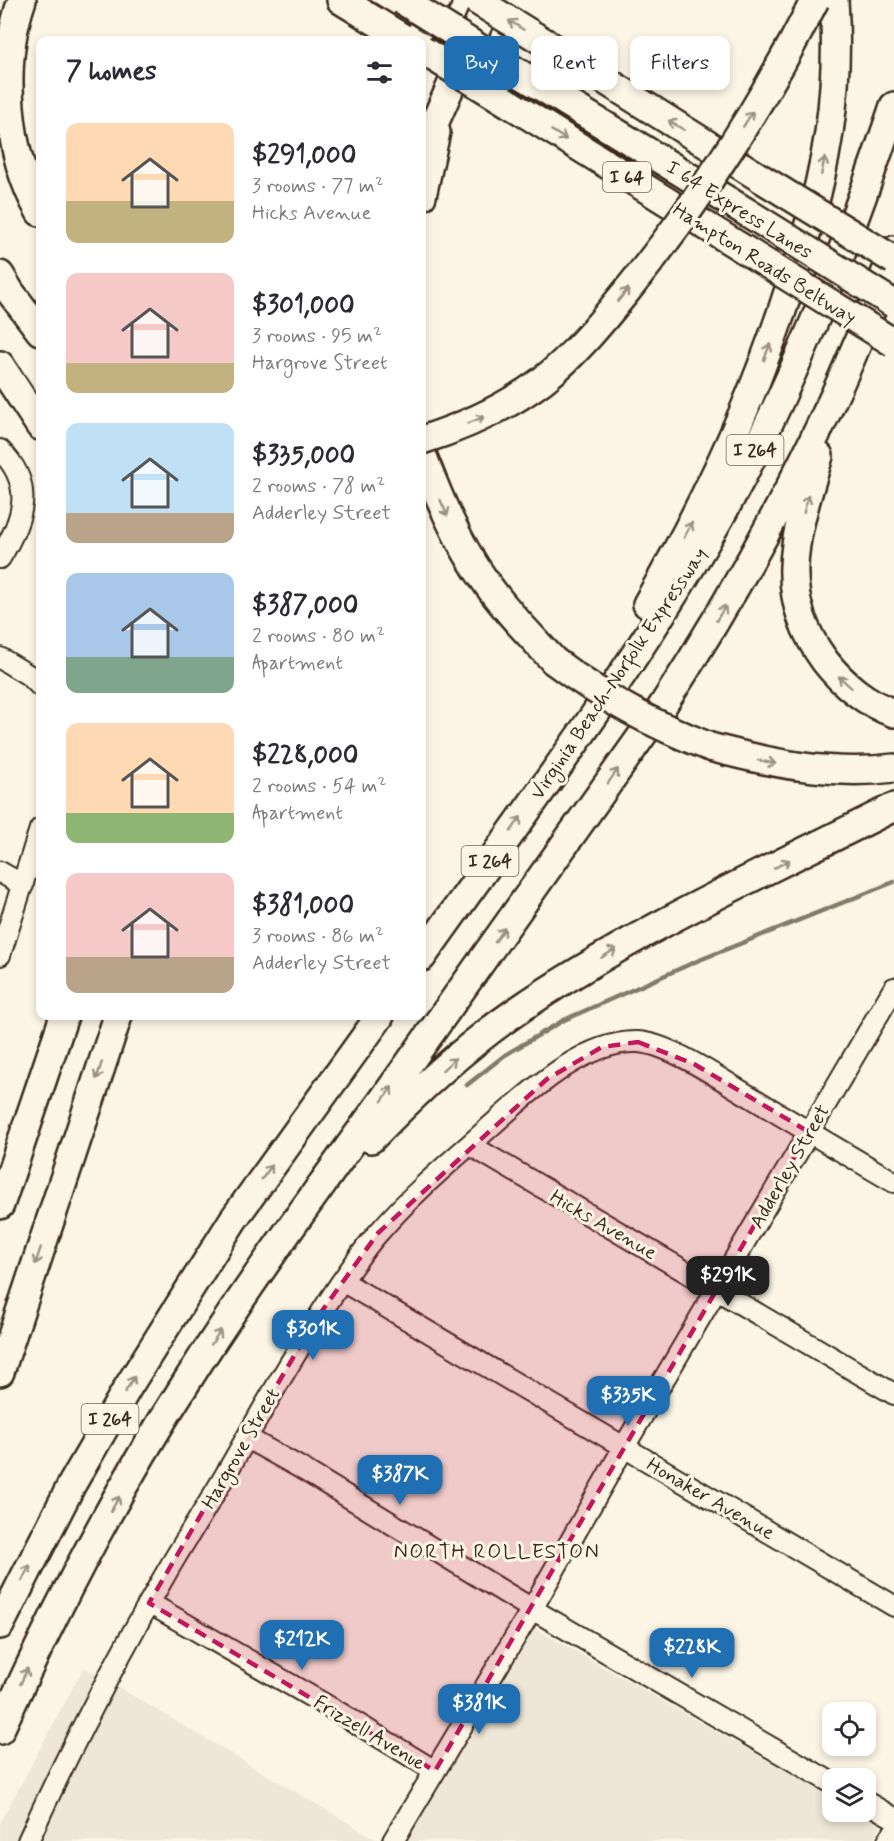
<!DOCTYPE html>
<meta charset="utf-8">
<style>
body{margin:0;font-family:Mynerve,sans-serif;background:#f2f2f3;color:#2b2b33;height:100vh;display:flex;flex-direction:column;font-size:22px;white-space:nowrap}
*{box-sizing:border-box;margin:0}
p{font-size:20px;color:#7c7c81}
.icon{flex:none;width:33px;height:33px;fill:none;stroke:currentColor;stroke-width:2;stroke-linecap:round;stroke-linejoin:round}
.map{position:relative;flex:1;overflow:hidden}
.details{position:absolute;left:36px;top:36px;width:390px;height:984px;display:flex;flex-direction:column;background:#fff;border-radius:12px;box-shadow:0 3px 9px #0003}
.details>*{flex:none}
.guide{position:absolute;left:444px;top:36px;width:360px;height:54px;display:flex;gap:12px}
.buttons{position:absolute;left:822px;top:1702px;display:grid;gap:12px}
.buttons a{display:grid;place-items:center;width:54px;height:54px;border-radius:12px;background:#fff;box-shadow:0 3px 9px #0003;font-size:30px}
.price{position:absolute;translate:-50% -51px;padding:0 14px;border-radius:12px;background:#1f6fb2;color:#fff;font-size:20px;line-height:39px;filter:drop-shadow(0 2px 3px #0008)}
.price::after{content:'';position:absolute;left:50%;top:36px;width:18px;height:14px;margin-left:-9px;background:inherit;clip-path:polygon(0 0,100% 0,50% 100%)}
.price.on{background:#222;color:#fff}
ul{padding:0;list-style:none}
li{display:flex;align-items:center;gap:18px;height:150px;padding:0 30px}
li span{display:grid;place-items:center;flex:none;width:168px;height:120px;border-radius:12px;color:#555}
li>.icon{margin-inline-start:auto}
span .icon{width:72px;height:72px;fill:#fffc;stroke-width:1}
li b{font-size:26px}
h2{display:flex;justify-content:space-between;align-items:center;height:72px;padding:0 30px;font-size:26px}
.pill{padding:0 21px;border-radius:12px;background:#fff;box-shadow:0 3px 9px #0003;font-size:21px;line-height:54px}
.pill.on{background:#1f6fb2;color:#fff}
.map>svg:first-child{display:block}
</style>
<div class="map">
<svg width="894" height="1841" viewBox="0 0 894 1841">
<rect width="100%" height="100%" fill="#fcf5e5"/>
<filter id="ink" filterUnits="userSpaceOnUse"><feTurbulence type="fractalNoise" baseFrequency=".0167" numOctaves="2"/><feDisplacementMap in="SourceGraphic" scale="12" xChannelSelector="R" yChannelSelector="G"/><feConvolveMatrix kernelMatrix="1 2 1 2 8 2 1 2 1" color-interpolation-filters="sRGB"/></filter>
<g filter="url(#ink)">
<path fill="#eee6d6" d="M513,1616L832,1797V1812H859L881,1825L872,1841H380Z
M84,1667L379,1841H0V1823Z"/>
<g fill="none" stroke-linecap="round" stroke-linejoin="round">
<path stroke="#85796b" stroke-width="4.5" d="M467,1085L505,1055L564,1020L697,961L894,882"/>
<g stroke="#3b2a1e" stroke-width="24">
<path id="minor" d="M0,450C36,485 23,520 0,558
M0,658L30,676L40,686
M0,872L23,885
M0,955L40,829
M470,1145L894,1394
M342,1281L894,1606
M247,1438L299,1467L532,1609L832,1783
M149,1603L343,1715L435,1771
M866,1802L894,1818
M28,1841C69,1750 115,1662 165,1575C185,1540 207,1507 227,1472C263,1409 299,1345 340,1284C353,1266 365,1247 380,1231C416,1189 460,1154 501,1117C536,1086 588,1040 638,1042C671,1044 721,1080 751,1097C798,1126 846,1154 894,1182
M393,1841L532,1609L624,1447L894,988
M888,1841L894,1832"/>
</g>
<g stroke="#3b2a1e" stroke-width="32">
<path id="highway" d="M22,0C0,62 6,153 40,212
M341,0L406,40
M418,40L437,0
M557,50L762,179
M522,75L748,213
M510,104L745,250
M422,151L489,0
M422,196L436,132
M0,275L11,293L40,331
M0,365L40,426
M422,454C439,498 457,542 485,581C505,610 530,635 554,661
M819,456C797,531 773,592 825,661C842,683 867,704 894,713
M647,604C707,500 757,392 793,277C813,215 830,151 834,86C836,57 836,29 834,0
M710,747C770,763 831,776 894,768
M422,957C522,816 628,677 715,526C791,394 845,250 894,106
M371,1139C415,1093 462,1049 514,1013C633,931 766,872 894,807
M0,1205L64,1016
M0,1372L118,1016
M0,1625L72,1484L128,1387L233,1220L380,1016
M0,1730C54,1611 114,1495 184,1386C251,1279 327,1178 400,1076C486,955 572,834 658,713C753,567 835,414 894,250"/>
</g>
<use href="#minor" stroke="#fcf5e5" stroke-width="20"/>
<use href="#highway" stroke="#fcf5e5" stroke-width="27"/>
<g stroke="#3b2a1e" stroke-width="32" stroke-linecap="butt">
<path id="highway-bridge" d="M402,0L522,75
M476,0L557,50
M422,50L510,104
M762,179L894,260
M748,213L894,304
M745,250L894,343
M422,440C466,426 506,408 543,380C576,354 604,319 630,287C701,199 764,101 815,0
M554,661C606,700 650,723 710,747"/>
</g>
<use href="#highway-bridge" stroke="#fcf5e5" stroke-width="27"/>
</g>
<defs><path id="oneway-shaft" d="M-6 0H5M1.5-3L5.5 0L1.5 3" fill="none" stroke-width="1.6" stroke-linecap="round" stroke-linejoin="round" transform="scale(1.5)"/></defs>
<g stroke="#9c9082">
<use href="#oneway-shaft" transform="translate(516 25) rotate(-148)"/>
<use href="#oneway-shaft" transform="translate(748 119) rotate(-58)"/>
<use href="#oneway-shaft" transform="translate(676 125) rotate(-148)"/>
<use href="#oneway-shaft" transform="translate(559 135) rotate(32)"/>
<use href="#oneway-shaft" transform="translate(823 166) rotate(-79)"/>
<use href="#oneway-shaft" transform="translate(623 295) rotate(-51)"/>
<use href="#oneway-shaft" transform="translate(767 352) rotate(-70)"/>
<use href="#oneway-shaft" transform="translate(476 420) rotate(-23)"/>
<use href="#oneway-shaft" transform="translate(806 504) rotate(-75)"/>
<use href="#oneway-shaft" transform="translate(444 508) rotate(66)"/>
<use href="#oneway-shaft" transform="translate(688 530) rotate(-63)"/>
<use href="#oneway-shaft" transform="translate(721 613) rotate(-59)"/>
<use href="#oneway-shaft" transform="translate(845 682) rotate(-138)"/>
<use href="#oneway-shaft" transform="translate(767 762) rotate(11)"/>
<use href="#oneway-shaft" transform="translate(613 776) rotate(-55)"/>
<use href="#oneway-shaft" transform="translate(516 824) rotate(-55)"/>
<use href="#oneway-shaft" transform="translate(782 864) rotate(-27)"/>
<use href="#oneway-shaft" transform="translate(500 935) rotate(-55)"/>
<use href="#oneway-shaft" transform="translate(609 953) rotate(-32)"/>
<use href="#oneway-shaft" transform="translate(449 1064) rotate(-42)"/>
<use href="#oneway-shaft" transform="translate(99 1071) rotate(108)"/>
<use href="#oneway-shaft" transform="translate(387 1094) rotate(-55)"/>
<use href="#oneway-shaft" transform="translate(267 1172) rotate(-54)"/>
<use href="#oneway-shaft" transform="translate(38 1256) rotate(108)"/>
<use href="#oneway-shaft" transform="translate(216 1337) rotate(-57)"/>
<use href="#oneway-shaft" transform="translate(130 1384) rotate(-59)"/>
<use href="#oneway-shaft" transform="translate(115 1504) rotate(-61)"/>
<use href="#oneway-shaft" transform="translate(26 1573) rotate(-63)"/>
<use href="#oneway-shaft" transform="translate(24 1676) rotate(-66)"/>
</g>
</g>
<path fill="#c2185b" fill-opacity="0.2" stroke="#c2185b" stroke-width="4.5" stroke-dasharray="12 8" stroke-linejoin="round" d="M638,1042L694,1064L809,1132L435,1771L149,1603L314,1322L378,1233L547,1079L602,1047Z"/>
<g text-anchor="middle" stroke-width="6" stroke-linejoin="round" paint-order="stroke">
<g fill="#fcf5e5" stroke="#75675a" stroke-width="1.5">
<rect x="603" y="162" width="48" height="30" rx="4.5"/>
<rect x="726.5" y="435" width="57" height="30" rx="4.5"/>
<rect x="461.5" y="846" width="57" height="30" rx="4.5"/>
<rect x="81.5" y="1404" width="57" height="30" rx="4.5"/>
</g>
<g font-size="18" font-weight="bold" fill="#3b2a1e">
<text x="627" y="183">I 64</text>
<text x="755" y="456">I 264</text>
<text x="490" y="867">I 264</text>
<text x="110" y="1425">I 264</text>
</g>
<g font-size="20" fill="#3b2a1e" stroke="#fcf5e5">
<text transform="translate(740 209) rotate(32)" y="7">I 64 Express Lanes</text>
<text transform="translate(765 263) rotate(32)" y="7">Hampton Roads Beltway</text>
<text transform="translate(618 673) rotate(-56)" y="7">Virginia Beach-Norfolk Expressway</text>
<text transform="translate(789 1166) rotate(-60)" y="7">Adderley Street</text>
<text transform="translate(604 1224) rotate(30)" y="7">Hicks Avenue</text>
<text transform="translate(240 1448) rotate(-60)" y="7">Hargrove Street</text>
<text transform="translate(711 1498) rotate(30)" y="7">Honaker Avenue</text>
<text transform="translate(370 1732) rotate(31)" y="7">Frizzell Avenue</text>
</g>
<g font-size="21" letter-spacing="1.5" fill="#3b2a1e" stroke="#fcf5e5">
<text x="497" y="1558">NORTH ROLLESTON</text>
</g>
</g>
</svg>
<div class="buttons">
<a><svg class="icon" aria-label="locate" viewBox="0 0 24 24"><circle cx="12" cy="12" r="6"/><path d="M12 2v4M12 18v4M2 12h4M18 12h4"/></svg></a>
<a><svg class="icon" aria-label="layers" viewBox="0 0 24 24"><path d="M12 4l9 5-9 5-9-5zM3 14l9 5 9-5"/></svg></a>
</div>
<b class="price on" style="left:728px;top:1307px">$291K</b>
<b class="price" style="left:313px;top:1361px">$301K</b>
<b class="price" style="left:628px;top:1427px">$335K</b>
<b class="price" style="left:400px;top:1506px">$387K</b>
<b class="price" style="left:302px;top:1671px">$212K</b>
<b class="price" style="left:692px;top:1679px">$228K</b>
<b class="price" style="left:479px;top:1735px">$381K</b>
<div class="guide">
<a class="pill on">Buy</a>
<a class="pill">Rent</a>
<a class="pill">Filters</a>
</div>
<section class="details">
<h2>7 homes<svg class="icon" aria-label="filters" viewBox="0 0 24 24"><path d="M4 7h16M4 17h16"/><circle cx="9" cy="7" r="2"/><circle cx="15" cy="17" r="2"/></svg></h2>
<ul>
<li><span style="background:linear-gradient(#ffd9b3 65%,#c2b280 0)"><svg class="icon" aria-label="home" viewBox="0 0 24 24"><path d="M3 11l9-7 9 7M6 9v11h12V9"/></svg></span><div><b>$291,000</b><p>3 rooms · 77 m²</p><p>Hicks Avenue</p></div></li>
<li><span style="background:linear-gradient(#f6c9c9 75%,#c2b280 0)"><svg class="icon" aria-label="home" viewBox="0 0 24 24"><path d="M3 11l9-7 9 7M6 9v11h12V9"/></svg></span><div><b>$301,000</b><p>3 rooms · 95 m²</p><p>Hargrove Street</p></div></li>
<li><span style="background:linear-gradient(#bfe0f5 75%,#b9a48a 0)"><svg class="icon" aria-label="home" viewBox="0 0 24 24"><path d="M3 11l9-7 9 7M6 9v11h12V9"/></svg></span><div><b>$335,000</b><p>2 rooms · 78 m²</p><p>Adderley Street</p></div></li>
<li><span style="background:linear-gradient(#a9c7e8 70%,#7fa58c 0)"><svg class="icon" aria-label="home" viewBox="0 0 24 24"><path d="M3 11l9-7 9 7M6 9v11h12V9"/></svg></span><div><b>$387,000</b><p>2 rooms · 80 m²</p><p>Apartment</p></div></li>
<li><span style="background:linear-gradient(#ffd9b3 75%,#8fb573 0)"><svg class="icon" aria-label="home" viewBox="0 0 24 24"><path d="M3 11l9-7 9 7M6 9v11h12V9"/></svg></span><div><b>$228,000</b><p>2 rooms · 54 m²</p><p>Apartment</p></div></li>
<li><span style="background:linear-gradient(#f6c9c9 70%,#b9a48a 0)"><svg class="icon" aria-label="home" viewBox="0 0 24 24"><path d="M3 11l9-7 9 7M6 9v11h12V9"/></svg></span><div><b>$381,000</b><p>3 rooms · 86 m²</p><p>Adderley Street</p></div></li>
</ul>
</section>
</div>
